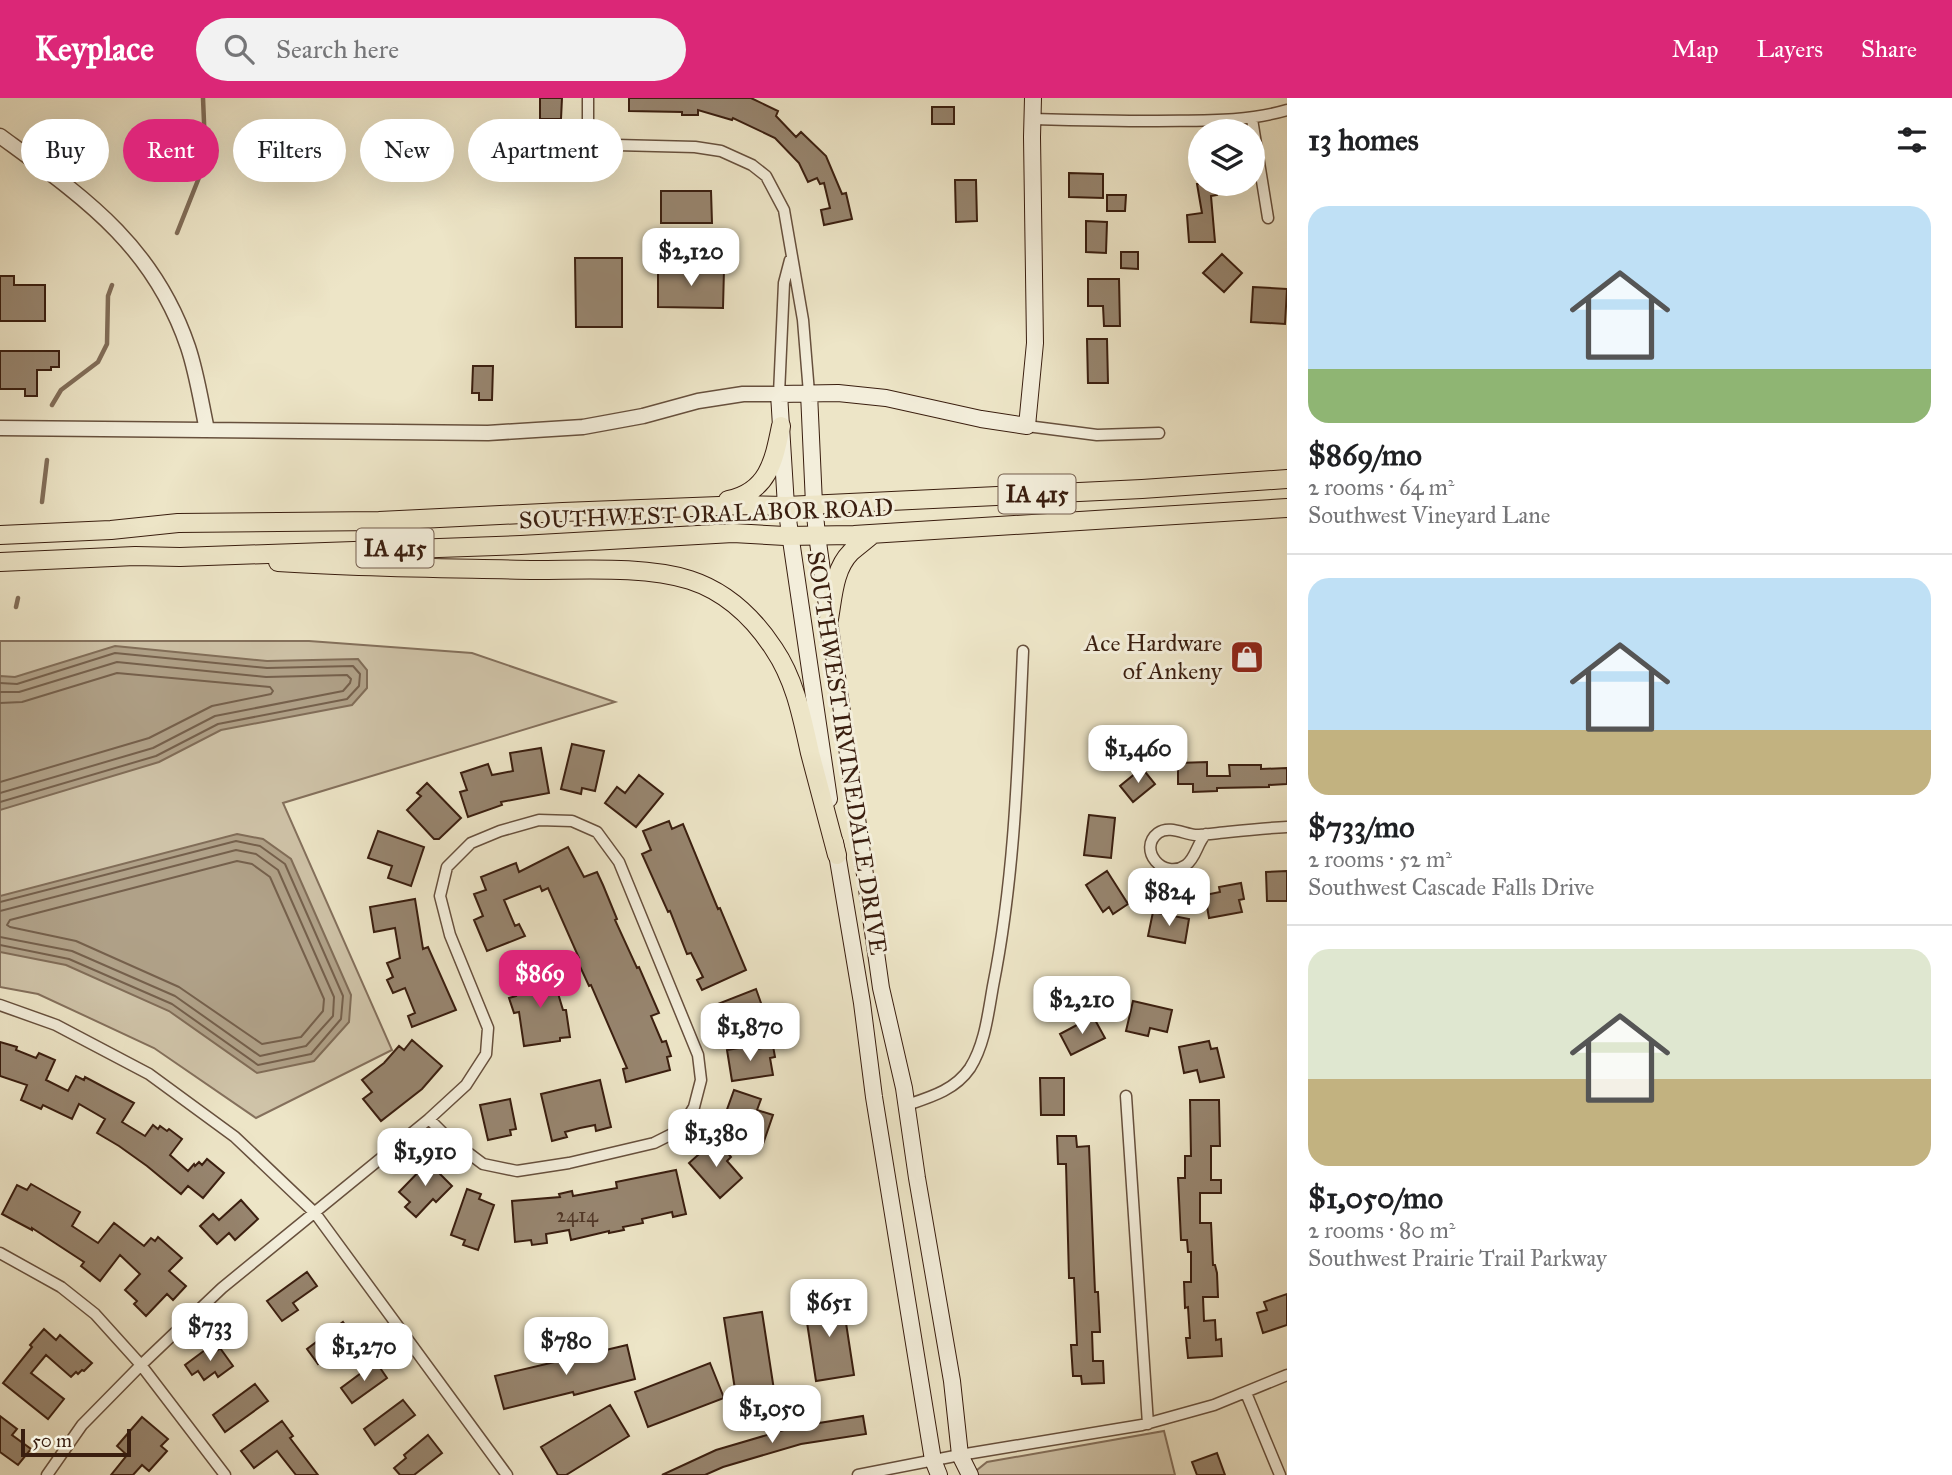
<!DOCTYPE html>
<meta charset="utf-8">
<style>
body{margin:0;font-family:"IM FELL Great Primer",serif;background:#f2f2f2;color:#202124;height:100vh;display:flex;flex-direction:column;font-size:26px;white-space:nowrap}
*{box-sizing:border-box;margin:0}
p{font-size:23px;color:#757577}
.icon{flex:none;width:38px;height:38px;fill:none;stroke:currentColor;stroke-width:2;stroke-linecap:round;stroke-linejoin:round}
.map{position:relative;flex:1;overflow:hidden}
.sheet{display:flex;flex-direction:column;background:#fff;width:665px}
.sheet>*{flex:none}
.hud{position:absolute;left:21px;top:21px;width:665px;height:63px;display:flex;gap:14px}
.fabs{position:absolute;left:1188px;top:21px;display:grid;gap:14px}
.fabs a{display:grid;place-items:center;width:77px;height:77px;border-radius:50%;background:#fff;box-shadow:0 7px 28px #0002;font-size:35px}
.scale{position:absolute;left:21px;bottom:18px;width:110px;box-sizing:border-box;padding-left:7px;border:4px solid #3a1e0f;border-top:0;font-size:19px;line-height:24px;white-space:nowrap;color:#3a1e0f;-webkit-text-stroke:5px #f3eedb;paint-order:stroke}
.price{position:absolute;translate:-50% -60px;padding:0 16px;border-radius:14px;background:#fff;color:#222;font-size:23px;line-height:46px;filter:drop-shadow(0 2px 4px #0008)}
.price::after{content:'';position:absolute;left:50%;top:42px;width:21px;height:16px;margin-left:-10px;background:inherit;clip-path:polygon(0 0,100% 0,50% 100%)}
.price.active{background:#db2777;color:#fff}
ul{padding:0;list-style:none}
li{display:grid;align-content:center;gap:14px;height:371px;padding:0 21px}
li+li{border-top:2px solid #e0e0e0}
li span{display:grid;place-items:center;height:217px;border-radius:21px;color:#555}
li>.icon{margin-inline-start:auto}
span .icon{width:126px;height:126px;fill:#fffc;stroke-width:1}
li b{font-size:30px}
h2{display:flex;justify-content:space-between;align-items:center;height:84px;padding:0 21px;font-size:30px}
.pill{padding:0 24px;border-radius:32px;background:#fff;box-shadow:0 7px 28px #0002;font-size:24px;line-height:63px}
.pill.active{background:#db2777;color:#fff}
header{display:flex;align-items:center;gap:42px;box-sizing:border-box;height:98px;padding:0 35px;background:#db2777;color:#fff}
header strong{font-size:33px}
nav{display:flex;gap:38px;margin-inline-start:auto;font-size:24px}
.search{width:490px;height:63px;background:#f2f2f2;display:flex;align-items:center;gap:18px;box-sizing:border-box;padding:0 24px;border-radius:38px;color:#757577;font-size:26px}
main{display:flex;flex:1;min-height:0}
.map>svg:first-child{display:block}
</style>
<header>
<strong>Keyplace</strong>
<div class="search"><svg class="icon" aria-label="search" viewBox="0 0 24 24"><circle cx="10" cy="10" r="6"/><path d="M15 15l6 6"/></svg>Search here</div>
<nav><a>Map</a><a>Layers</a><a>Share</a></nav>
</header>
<main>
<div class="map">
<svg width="1287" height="1377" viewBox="0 0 1287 1377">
<rect width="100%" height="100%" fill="#ede5c7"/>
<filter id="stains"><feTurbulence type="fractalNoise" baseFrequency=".00286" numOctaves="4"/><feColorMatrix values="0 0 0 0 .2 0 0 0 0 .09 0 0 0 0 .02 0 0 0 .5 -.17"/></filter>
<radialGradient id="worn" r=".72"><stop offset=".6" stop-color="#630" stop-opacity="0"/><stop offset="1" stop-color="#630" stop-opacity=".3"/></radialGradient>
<path fill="#cfc3a8" stroke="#84705c" stroke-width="2" d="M0,543H309L472,555L615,604L283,705L392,952L256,1020L154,950L38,896L0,889Z
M1164,1333L1175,1377H977V1372L987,1364Z"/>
<path fill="#b0a188" stroke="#816d58" stroke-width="2" d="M115,548L267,563L358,561L367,572V590L352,607L221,632L159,664L0,712V578L15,579Z
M237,736L263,741L291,761L351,897L349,924L314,963L257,975L169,913L66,867L0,854V798Z"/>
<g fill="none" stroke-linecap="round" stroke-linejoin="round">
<path stroke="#75604c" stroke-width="2" d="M0,585L17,586L115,555L267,570L353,568L360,576L359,588L347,601L218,626L156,658L0,704
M0,594H19L117,564L266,579L347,577L351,581L350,585L343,593L215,618L153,650L0,695
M0,605L22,604L117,575L270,589L273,593L271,596L212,608L149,640L0,684
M237,763L252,766L270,779L324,901L323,913L301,939L262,946L179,889L76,843L10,829L7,827L10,822Z
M0,804L236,743L260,748L285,766L343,898L341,921L311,956L258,967L172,906L69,861L0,847
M0,813L236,752L256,756L278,772L334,899L333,918L306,948L260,958L175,898L72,853L0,839"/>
<path stroke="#816d58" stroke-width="4.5" d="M177,135L202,72L205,48L203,0
M52,307L61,292L98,264L107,246L108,198L112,187
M42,404L47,362
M16,509L18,500"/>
</g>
<path fill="#97856f" stroke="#3a1e0f" stroke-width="2" d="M540,0H562L561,21H540Z
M629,0H751L778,13L776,18L796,39L801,34L826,58L842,96L846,95L852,121L824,127L821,112L830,110L824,85L820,86L817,80L808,84L799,65L775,40L733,20L732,22L698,12V17H682V14L629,13Z
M932,9H954V26H932Z
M1069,75L1103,76V100L1069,99Z
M955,82H976L977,123L956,124Z
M1197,86H1215L1217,97L1211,98L1215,144H1189L1187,117L1202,115Z
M661,93H711L712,125H661Z
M1107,97H1126L1125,113H1107Z
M1086,123L1107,124L1106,155L1086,154Z
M1121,154H1138V171L1121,170Z
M1222,156L1242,175L1224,194L1203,175Z
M575,160H622V229H576Z
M658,170L724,171L723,210L658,209Z
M0,178H14V187H45V223H0Z
M1088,181H1119L1120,228H1104L1103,208H1088Z
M1253,189L1287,191L1285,226L1251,224Z
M1087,241H1107L1108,285H1088Z
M0,253H59V269H51V272H37V298H25V291H0Z
M473,268H493L492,302H479V295H472Z
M572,646L604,653L595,693L582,690L581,696L561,691Z
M541,650L549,695L501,704L502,707L468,719L460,694L467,692L461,675L488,666L492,677L513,673L510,655Z
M1207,664V678H1230L1229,667H1261V671L1287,670V686L1269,687V689L1217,690V693L1193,694V686H1178V665Z
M1142,670L1155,686L1133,704L1120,688Z
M639,677L663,696L636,729L605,705L617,689L625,695Z
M427,685L461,720L439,741H434L407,712L421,698L417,695Z
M1089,717L1115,720L1111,760L1084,757Z
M669,723L672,731L683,726L718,811L720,810L746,872L702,892L697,882L703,879L691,855L687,856L670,813L668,814L642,756L651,752L643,733Z
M378,733L424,749L411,788L388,780L392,768L368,760Z
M568,749L584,779L597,774L603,787L617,821L615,822L637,870L639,869L659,915L651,918L662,944L666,943L671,958L667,959L670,972L626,984L623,971L627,970L591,887L589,888L577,862L579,860L548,790L542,793L540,788L504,802L515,828L519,826L525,838L487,853L474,822L483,818L474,796L486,792L481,779L516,765L519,774Z
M1107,773L1128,806L1113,816L1109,809L1103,814L1086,787Z
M1287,773V803H1267L1266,774Z
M1241,785L1244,801L1239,802L1242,814L1209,820L1205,797L1220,794L1219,789Z
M415,801L423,851L428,849L456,912L412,929L408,918L415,915L405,890L393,895L387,882L393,879L387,865L400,860L395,830L374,834L370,809Z
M1153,814L1189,821L1185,845L1148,838Z
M551,872L563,912H566L570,939L560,940V943L524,948L519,914L514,915L509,900L516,898L512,884Z
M756,891L766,919L721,936L710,909Z
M1133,903L1172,912L1167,934L1150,930L1148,938L1126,933Z
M1090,920H1094L1105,940L1071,957L1060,936Z
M412,942L442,968L422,991L381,1023L363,1001L372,994L362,982L384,965L399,948L404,952Z
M1209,943L1211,951L1217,950L1224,979L1200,984L1197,972L1184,975L1179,949Z
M0,944L17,949L16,952L36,960L39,955L55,962L46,982L68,993L76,978L84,982L85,979L134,1005L122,1024L145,1038L153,1027L158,1031L160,1028L167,1033L169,1031L182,1041L170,1057L188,1073L194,1066L195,1068L199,1064L202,1067L207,1061L224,1075L203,1100L188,1088L181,1096L147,1068L119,1048L97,1035L105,1021L79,1006L72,1021L43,1007L41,1011L21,1002L27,987L0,978Z
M751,948L752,952L773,948L775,959L770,960L773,977L732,983L727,952Z
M1040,980H1064V1017H1041Z
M600,982L611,1029L596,1033L595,1027L580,1030L565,1034L567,1039L552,1043L541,996Z
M734,992L761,1001L757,1012L773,1017L763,1046L720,1031Z
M510,1001L516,1031L510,1032L511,1037L488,1042L480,1007Z
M1190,1002H1219L1220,1048H1211V1082H1221V1095H1200V1125H1211L1213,1167H1215L1217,1175L1218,1199H1203L1204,1223L1215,1222L1216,1242L1221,1241L1222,1258L1188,1260L1186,1240H1190L1188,1209L1185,1210L1184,1184H1191V1154H1188L1187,1142H1181L1178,1080H1185V1058H1191Z
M1057,1038H1076L1077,1049L1089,1048L1095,1194H1098L1100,1234H1092L1093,1263H1103L1104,1285L1082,1286L1081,1278H1073L1071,1247H1077L1074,1180H1069L1066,1066H1058Z
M716,1041L731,1059L727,1063L742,1080L720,1100L689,1065Z
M433,1059L443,1069L438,1074L452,1088L436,1104L433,1101L416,1119L405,1109L410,1104L399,1094Z
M676,1072L686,1116L673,1119L672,1114L642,1121L643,1125L623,1129L624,1132L609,1135V1133L571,1142L569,1132L546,1136L547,1145L532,1147L531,1142L515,1144L512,1103L560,1099L559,1096L572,1093L573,1098L617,1090L616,1084Z
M31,1086L80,1114L72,1128L98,1145L114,1125L144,1148L151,1140L155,1143L158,1139L182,1160L169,1173L186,1188L173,1202L167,1196L146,1218L134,1206L137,1203L125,1192L140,1176L120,1157L100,1183L81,1168L84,1164L32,1130V1132L2,1116L17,1087L27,1092Z
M467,1091L481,1096L479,1101L494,1107L478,1152L463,1147L465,1142L451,1137Z
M241,1102L258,1121L235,1142L229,1135L217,1146L200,1128L213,1116L219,1122Z
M307,1174L317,1188L293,1205L298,1212L282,1223L267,1203Z
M1287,1196V1227L1263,1235L1257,1215L1267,1212L1264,1204Z
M842,1199L854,1277L816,1283L804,1205Z
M762,1214L774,1292L736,1298L724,1220Z
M343,1224L356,1241L332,1260L329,1257L318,1266L307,1251Z
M44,1231L56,1242L60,1237L92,1265L84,1273L82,1272L78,1276L76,1274L71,1279L46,1257L31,1275L64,1301L48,1321L3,1285L32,1249L30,1247Z
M213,1246L218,1252L220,1250L233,1268L218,1279L215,1274L204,1282L198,1273L192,1277L185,1267Z
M627,1247L635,1281L574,1297L573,1294L504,1311L495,1278Z
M376,1264L387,1280L352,1305L341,1290Z
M710,1265L724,1300L648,1329L635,1294Z
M255,1286L268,1303L225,1334L213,1317Z
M403,1302L415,1317L375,1347L364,1331Z
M610,1307L629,1338L566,1377H558L541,1349Z
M0,1318L17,1331L12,1337L31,1351L18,1367L0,1354Z
M863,1318L866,1336L801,1346L723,1369L705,1377H662L716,1352L794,1329Z
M142,1319L168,1341L161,1348L167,1353L149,1373L142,1367L133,1377H111L127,1357L117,1348Z
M282,1323L293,1338L290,1340L318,1377H296L277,1353L254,1370L241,1353Z
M428,1337L442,1355L414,1377H400L394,1370L406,1360L404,1357Z
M1217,1355L1225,1377H1197L1192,1364Z"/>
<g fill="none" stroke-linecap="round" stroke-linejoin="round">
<g stroke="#67503d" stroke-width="13">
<path id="minor" d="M1032,21C1072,22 1112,23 1152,23C1198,22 1243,25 1287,12
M1252,21L1268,120
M500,44L695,49L721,53L752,67L766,78L784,112L803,222L809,295
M588,47V0
M779,296L784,185L790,162
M1027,328L1097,337L1159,335
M1206,736C1197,745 1196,760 1186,767C1163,783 1137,751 1158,735C1169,727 1184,736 1195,737C1206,737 1217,735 1228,734C1247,732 1267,730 1287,729
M0,907L56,927L149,976L235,1039L315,1115L507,1377
M1126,998L1148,1326
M907,1007C931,999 955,992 970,970C985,946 988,916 993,888C1015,778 1018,665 1023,553
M0,1155L61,1189L95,1216L141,1267L225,1377
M1246,1295L1280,1377
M47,1377L82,1327L141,1267L222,1190L429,1021L447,1039L483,1066L517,1073L569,1065L654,1045L680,1032L694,1009L701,982L698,957L619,764L597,734L572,723L539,722L500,733L471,745L447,769L440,798L450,837L488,930L486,956L466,987L429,1021
M858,1377L960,1357L1142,1327L1214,1307L1287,1277"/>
</g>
<g stroke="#67503d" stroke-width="17">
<path id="tertiary" d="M0,38C83,99 153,146 188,249C197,276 201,304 207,332
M0,330L488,335L583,329L643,318L698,303L743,296H779"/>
</g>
<g stroke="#3a1e0f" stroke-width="18">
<path id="secondary" d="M809,295L814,406L817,437L881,890L904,990L917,1080L952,1283L960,1357L970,1377
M829,701L786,408L779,296L838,295L886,300L981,321L1027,328L1035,245L1032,39L1033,0
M835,744L862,905L874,999L933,1362L939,1377"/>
</g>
<g stroke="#3a1e0f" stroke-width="20">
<path id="primary" d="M728,402C768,394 774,363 781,328
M0,437L111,432L178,425L379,423L563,414L745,407L786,408L1142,391L1287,381
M0,464L135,458L180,459L521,447L733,435L785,438L854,437L1287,410
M278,464C364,470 450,470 537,472C584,472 645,468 690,482C727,494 753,519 774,551C795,582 802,619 810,655C819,689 828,723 837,757
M829,521C833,498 834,471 851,454C858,448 866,442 873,436"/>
</g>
<use href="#minor" stroke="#f3eedb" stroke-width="10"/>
<use href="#tertiary" stroke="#f3eedb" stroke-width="14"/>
<use href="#secondary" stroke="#f3eedb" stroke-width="16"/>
<use href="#primary" stroke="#ede5c7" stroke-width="18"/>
</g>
<defs>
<g id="shop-square" transform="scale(1.75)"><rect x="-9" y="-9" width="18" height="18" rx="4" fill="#8f2418" stroke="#f3eedb"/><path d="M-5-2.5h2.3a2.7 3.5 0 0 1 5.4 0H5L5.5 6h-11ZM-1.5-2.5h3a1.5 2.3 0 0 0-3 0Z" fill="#fff"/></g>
</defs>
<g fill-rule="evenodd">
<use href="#shop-square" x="1247" y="559"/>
</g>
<g text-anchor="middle" stroke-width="6" stroke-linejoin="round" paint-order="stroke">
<g font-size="21" fill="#513827">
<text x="577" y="1124">2414</text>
</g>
<g fill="#f3eedb" stroke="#725c4c" stroke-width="2">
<rect x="998.5" y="376.5" width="77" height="39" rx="5"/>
<rect x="356.5" y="430.5" width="77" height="39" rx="5"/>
</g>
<g font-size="23" font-weight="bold" fill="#3a1e0f">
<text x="1037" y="404">IA 415</text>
<text x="395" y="458">IA 415</text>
</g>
<g font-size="24" fill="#3a1e0f" stroke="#f3eedb">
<text transform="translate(706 416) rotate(-2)" y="8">SOUTHWEST ORALABOR ROAD</text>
<text transform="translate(847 655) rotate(81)" y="8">SOUTHWEST IRVINEDALE DRIVE</text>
</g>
<g font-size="24" fill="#3a1e0f" stroke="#f3eedb" text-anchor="end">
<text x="1222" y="553">Ace Hardware<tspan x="1222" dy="28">of Ankeny</tspan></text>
</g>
</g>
<rect width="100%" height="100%" filter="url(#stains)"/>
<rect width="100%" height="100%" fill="url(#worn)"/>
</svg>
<div class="fabs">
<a><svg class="icon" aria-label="layers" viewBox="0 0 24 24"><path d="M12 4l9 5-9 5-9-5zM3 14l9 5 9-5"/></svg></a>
</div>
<div class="scale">50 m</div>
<b class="price" style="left:691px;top:190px">$2,120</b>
<b class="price" style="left:1138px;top:687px">$1,460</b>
<b class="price" style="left:1169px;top:830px">$824</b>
<b class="price active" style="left:540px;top:912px">$869</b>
<b class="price" style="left:1082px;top:938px">$2,210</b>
<b class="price" style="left:750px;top:965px">$1,870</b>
<b class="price" style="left:716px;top:1071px">$1,380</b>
<b class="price" style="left:425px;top:1090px">$1,910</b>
<b class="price" style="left:829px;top:1241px">$651</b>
<b class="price" style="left:210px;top:1265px">$733</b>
<b class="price" style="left:566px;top:1279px">$780</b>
<b class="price" style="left:364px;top:1285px">$1,270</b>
<b class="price" style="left:772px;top:1347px">$1,050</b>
<div class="hud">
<a class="pill">Buy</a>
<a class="pill active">Rent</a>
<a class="pill">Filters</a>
<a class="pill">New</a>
<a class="pill">Apartment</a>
</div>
</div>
<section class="sheet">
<h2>13 homes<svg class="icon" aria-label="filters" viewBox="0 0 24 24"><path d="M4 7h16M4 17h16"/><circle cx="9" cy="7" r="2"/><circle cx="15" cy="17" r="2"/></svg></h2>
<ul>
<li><span style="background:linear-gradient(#bfe0f5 75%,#8fb573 0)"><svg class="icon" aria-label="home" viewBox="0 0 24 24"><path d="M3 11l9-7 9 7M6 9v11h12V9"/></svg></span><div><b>$869/mo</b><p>2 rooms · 64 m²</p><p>Southwest Vineyard Lane</p></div></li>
<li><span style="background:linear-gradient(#bfe0f5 70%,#c2b280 0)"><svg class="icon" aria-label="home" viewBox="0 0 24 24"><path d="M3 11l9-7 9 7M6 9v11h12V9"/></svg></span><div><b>$733/mo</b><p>2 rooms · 52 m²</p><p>Southwest Cascade Falls Drive</p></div></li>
<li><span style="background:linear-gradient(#dfe7d0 60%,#c2b280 0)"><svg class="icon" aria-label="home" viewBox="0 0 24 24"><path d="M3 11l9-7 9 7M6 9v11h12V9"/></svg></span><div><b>$1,050/mo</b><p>2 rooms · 80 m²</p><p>Southwest Prairie Trail Parkway</p></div></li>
</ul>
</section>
</main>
